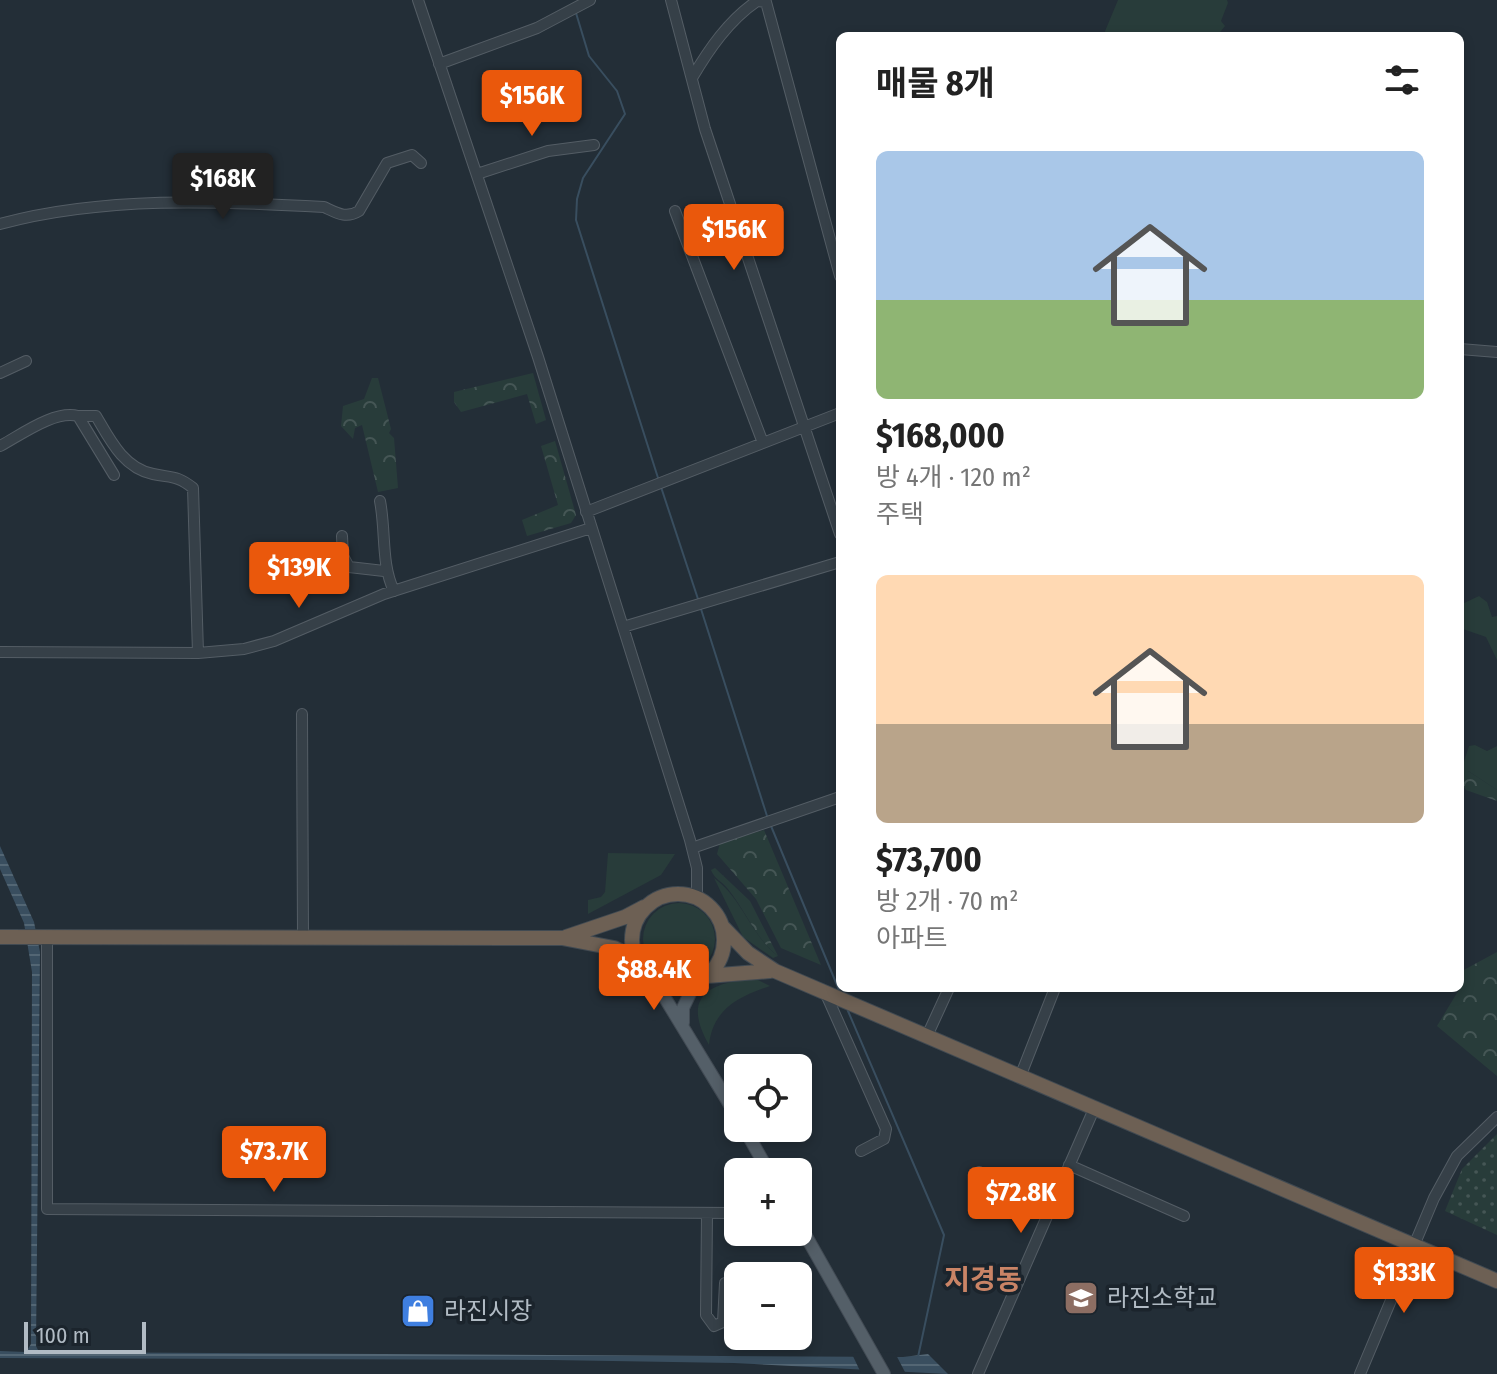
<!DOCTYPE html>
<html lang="ko">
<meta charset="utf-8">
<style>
body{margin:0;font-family:"Fira Sans Condensed","Noto Sans KR",sans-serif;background:#f6f6f6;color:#222;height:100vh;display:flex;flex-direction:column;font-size:30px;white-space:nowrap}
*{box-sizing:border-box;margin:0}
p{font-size:26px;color:#767676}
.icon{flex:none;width:44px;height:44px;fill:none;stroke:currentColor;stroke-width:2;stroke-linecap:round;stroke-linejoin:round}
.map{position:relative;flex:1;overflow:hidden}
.sheet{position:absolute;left:836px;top:32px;width:628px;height:960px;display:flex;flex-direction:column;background:#fff;border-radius:12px;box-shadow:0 4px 12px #0003}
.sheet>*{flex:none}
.tools{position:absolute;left:724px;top:1054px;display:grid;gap:16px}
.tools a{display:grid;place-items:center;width:88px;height:88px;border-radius:12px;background:#fff;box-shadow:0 4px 12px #0003;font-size:40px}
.scale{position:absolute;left:24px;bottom:20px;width:122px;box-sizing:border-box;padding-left:8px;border:4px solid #b1bbc4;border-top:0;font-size:22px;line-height:28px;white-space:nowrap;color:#b1bbc4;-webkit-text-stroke:6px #1b242c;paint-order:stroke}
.price{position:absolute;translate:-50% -68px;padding:0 18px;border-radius:8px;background:#ea580c;color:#fff;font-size:26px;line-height:52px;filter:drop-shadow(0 2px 4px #0008)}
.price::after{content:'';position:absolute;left:50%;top:48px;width:24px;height:18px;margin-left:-12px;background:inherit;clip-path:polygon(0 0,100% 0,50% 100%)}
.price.on{background:#222;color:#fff}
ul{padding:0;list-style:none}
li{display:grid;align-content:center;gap:16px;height:424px;padding:0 40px}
li span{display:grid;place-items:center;height:248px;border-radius:12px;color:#555}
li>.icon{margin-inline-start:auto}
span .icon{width:144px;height:144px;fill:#fffc;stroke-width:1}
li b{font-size:34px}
h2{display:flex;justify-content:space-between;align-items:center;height:96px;padding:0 40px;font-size:34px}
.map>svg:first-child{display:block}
</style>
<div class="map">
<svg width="1497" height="1374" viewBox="0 0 1497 1374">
<defs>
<pattern id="forest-crowns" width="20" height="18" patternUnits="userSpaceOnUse" patternTransform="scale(2)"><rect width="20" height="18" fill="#283c3a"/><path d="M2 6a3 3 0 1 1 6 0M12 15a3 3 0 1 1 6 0" fill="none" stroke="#455655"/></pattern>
<pattern id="park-dots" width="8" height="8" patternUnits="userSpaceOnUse" patternTransform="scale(2)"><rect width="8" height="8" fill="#283c3a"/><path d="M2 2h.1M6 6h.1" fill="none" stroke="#455655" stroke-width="1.8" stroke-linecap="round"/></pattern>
<pattern id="water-rules" width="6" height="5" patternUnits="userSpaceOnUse" patternTransform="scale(2)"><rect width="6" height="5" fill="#394e5f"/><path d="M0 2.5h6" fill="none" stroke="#536674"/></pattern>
</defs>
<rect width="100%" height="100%" fill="#232e37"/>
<path fill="#283c3a" d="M1118,0H1227L1228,3L1221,21L1225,26L1217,36H1103Z
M1479,596L1487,602L1492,617L1497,616V660L1486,637L1460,628L1462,604Z
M1475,745L1487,751L1497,746V790L1468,771H1461L1469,746Z
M608,853L675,854L661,875L588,914V900L601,897L605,892Z
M714,878C742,898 751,935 778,956L773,958L743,937Z
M643 939a36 36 0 1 1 72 0a36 36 0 1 1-72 0Z
M756,979L770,986C738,997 713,1009 709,1045C681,996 709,982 756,979Z"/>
<path fill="url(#forest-crowns)" d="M533,373L546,420L536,424L527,394L461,412L454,402V392Z
M372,378H378L391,429L389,433L394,438L398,488L378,492L362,425L355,428L353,439L341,426L343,406L364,399Z
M555,441L576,515L571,523L527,536L522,520L558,505L541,446Z
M1461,771H1468L1497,790V801L1466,790L1460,782Z
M764,830L821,965L781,948L756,899L717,854L720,843Z
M715,868L750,901L778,956C755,938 746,911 728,889C722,881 715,880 711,870Z
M1497,952V1076L1437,1026L1460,988V972Z"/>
<path fill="url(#park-dots)" d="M1497,1134V1235L1445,1211L1462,1169Z"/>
<path fill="url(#water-rules)" d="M0,846L34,922L40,952L36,1346L39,1352L903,1357L928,1354L948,1374L734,1363L552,1360L0,1358V1351L26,1352L31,1344L32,972L24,923L0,869Z"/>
<path fill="#232e37" d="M851,1352L895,1353L906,1374L861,1373Z"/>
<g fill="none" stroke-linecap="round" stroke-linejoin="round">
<path stroke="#394e5f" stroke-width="2" d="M576,13L589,56L617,91L625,114L583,178L577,199L576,220L659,481
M661,487L698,599
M701,609L767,816
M771,826L839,990
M848,1011L944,1235L918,1357"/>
<g stroke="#545d65" stroke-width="12">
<path id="minor" d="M418,0L538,357L690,840L697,868V898
M671,0L705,129L840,534
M439,64L537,28L590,0
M692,78C709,49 729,20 757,1L766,2L840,276
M477,174L548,151L594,145
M675,211L763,443
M0,224C103,196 217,201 324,207C337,213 346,219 359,211L387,163L412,155L421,163
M1460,349L1497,352
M0,373L26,361
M78,416H96C109,438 123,468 153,474C171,478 177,475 193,488L198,653
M0,446C21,435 54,410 78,416L114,475
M380,501C386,532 381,564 394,591
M586,512L840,413
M342,536L343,556L349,567L384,571
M623,627L840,562
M0,652L198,653L244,649L274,641L384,594L591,528
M302,714L303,937
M692,848L840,797
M47,937V1209L738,1213
M825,992L886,1129L884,1139L861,1151
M927,1036L949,988
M1020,1077L1055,988
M1069,1165L1184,1216
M979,1172L1052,1205
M707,1213L706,1315L714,1326L723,1322L725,1283
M978,1374L1094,1109
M1360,1374L1434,1198L1457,1156L1497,1117"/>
</g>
<g stroke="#424b54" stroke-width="14">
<path id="major" d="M654,980L738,1118
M683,1023V1008L695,983
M744,1128L769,1172
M798,1222L884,1374"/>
</g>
<g stroke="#414a52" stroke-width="16">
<path id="highway" d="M632 940a46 46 0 1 1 92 0a46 46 0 1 1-92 0Z
M722,926L748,953L775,971L1497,1281
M0,937L562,938L614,948L636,959
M566,937L625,917L644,907
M707,976L770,971"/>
</g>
<use href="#minor" stroke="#364048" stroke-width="10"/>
<use href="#major" stroke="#545f68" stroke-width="12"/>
<use href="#highway" stroke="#6d6054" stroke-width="14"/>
</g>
<defs>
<g id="school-square" transform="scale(1.8)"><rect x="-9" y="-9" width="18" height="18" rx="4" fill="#8d6e63" stroke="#1b242c"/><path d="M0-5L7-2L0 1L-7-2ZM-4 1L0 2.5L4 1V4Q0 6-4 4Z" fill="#fff"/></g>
<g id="shop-square" transform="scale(1.8)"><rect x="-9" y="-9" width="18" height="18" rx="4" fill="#3f7fe0" stroke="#1b242c"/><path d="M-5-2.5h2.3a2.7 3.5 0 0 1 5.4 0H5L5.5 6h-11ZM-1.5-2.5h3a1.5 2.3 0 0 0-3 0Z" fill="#fff"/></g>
</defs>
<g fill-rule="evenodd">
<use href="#school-square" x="1081" y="1298"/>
<use href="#shop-square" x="418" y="1311"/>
</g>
<g text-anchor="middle" stroke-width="7" stroke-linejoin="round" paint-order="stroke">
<g font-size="24" fill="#b1bbc4" stroke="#1b242c" text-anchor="start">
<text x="1107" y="1306">라진소학교</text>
<text x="444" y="1319">라진시장</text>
</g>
<g font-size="28" font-weight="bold" fill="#ca8466" stroke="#1b242c">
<text x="983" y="1289">지경동</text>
</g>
</g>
</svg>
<div class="tools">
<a><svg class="icon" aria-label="locate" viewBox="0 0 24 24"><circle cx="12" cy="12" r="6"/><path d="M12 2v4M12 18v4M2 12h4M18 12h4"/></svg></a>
<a>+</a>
<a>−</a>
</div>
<div class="scale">100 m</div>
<b class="price" style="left:532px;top:138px">$156K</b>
<b class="price on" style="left:223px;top:221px">$168K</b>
<b class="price" style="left:734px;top:272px">$156K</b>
<b class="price" style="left:299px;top:610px">$139K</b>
<b class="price" style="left:654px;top:1012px">$88.4K</b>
<b class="price" style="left:274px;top:1194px">$73.7K</b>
<b class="price" style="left:1021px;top:1235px">$72.8K</b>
<b class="price" style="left:1404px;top:1315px">$133K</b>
<section class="sheet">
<h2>매물 8개<svg class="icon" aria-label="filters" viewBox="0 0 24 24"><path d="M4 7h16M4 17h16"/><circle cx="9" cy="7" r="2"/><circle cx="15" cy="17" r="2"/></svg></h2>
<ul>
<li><span style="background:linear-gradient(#a9c7e8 60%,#8fb573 0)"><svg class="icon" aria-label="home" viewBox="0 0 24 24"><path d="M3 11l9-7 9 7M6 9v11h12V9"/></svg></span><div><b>$168,000</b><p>방 4개 · 120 m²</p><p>주택</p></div></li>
<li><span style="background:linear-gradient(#ffd9b3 60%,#b9a48a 0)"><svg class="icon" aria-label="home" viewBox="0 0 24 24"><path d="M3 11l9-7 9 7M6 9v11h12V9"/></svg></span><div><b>$73,700</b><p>방 2개 · 70 m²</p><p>아파트</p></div></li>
</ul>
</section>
</div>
